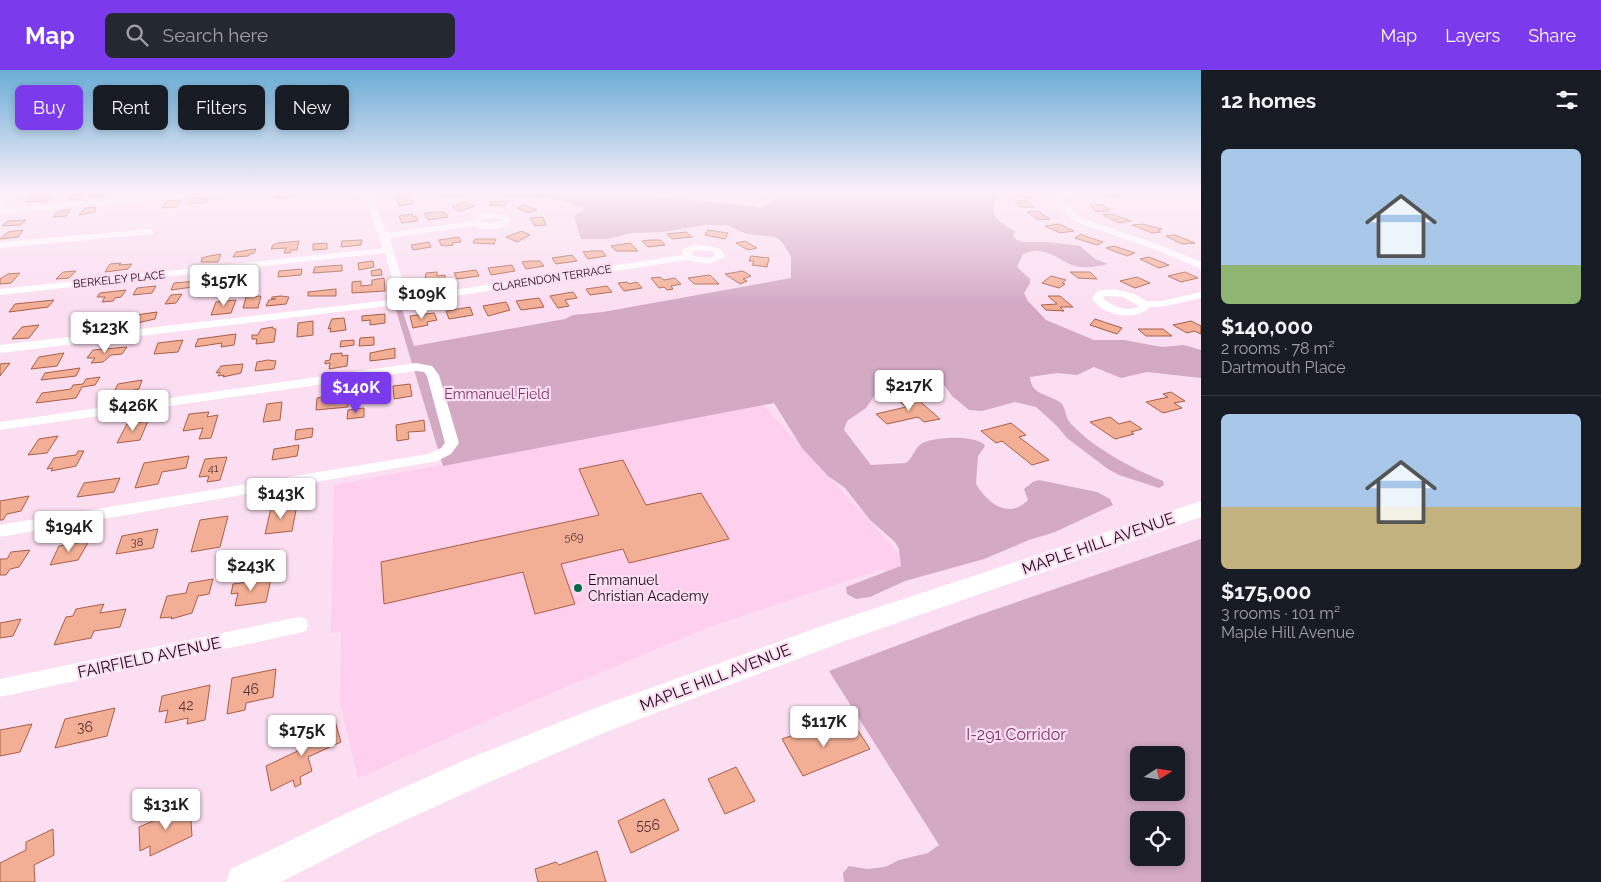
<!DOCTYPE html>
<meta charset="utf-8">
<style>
body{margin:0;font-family:Raleway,sans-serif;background:#242831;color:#f1f3f6;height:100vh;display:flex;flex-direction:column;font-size:19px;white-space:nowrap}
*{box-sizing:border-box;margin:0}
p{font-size:16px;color:#9ea1a6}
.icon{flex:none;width:28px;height:28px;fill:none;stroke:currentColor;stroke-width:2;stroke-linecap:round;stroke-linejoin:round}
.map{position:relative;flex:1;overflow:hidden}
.panel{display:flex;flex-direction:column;background:#171b24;width:400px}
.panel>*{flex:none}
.hud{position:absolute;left:15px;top:15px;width:475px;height:45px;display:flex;gap:10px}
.needle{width:32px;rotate:78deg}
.tools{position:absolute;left:1130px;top:676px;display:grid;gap:10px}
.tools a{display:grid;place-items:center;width:55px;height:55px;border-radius:8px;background:#171b24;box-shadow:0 2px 8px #0003;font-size:25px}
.price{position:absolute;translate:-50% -42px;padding:0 11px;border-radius:5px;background:#fff;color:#222;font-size:16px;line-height:32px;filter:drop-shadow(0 1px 2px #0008)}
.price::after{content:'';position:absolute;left:50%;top:30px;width:15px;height:11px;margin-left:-8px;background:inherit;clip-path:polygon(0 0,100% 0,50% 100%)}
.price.current{background:#7c3aed;color:#fff}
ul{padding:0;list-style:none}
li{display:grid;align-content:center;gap:10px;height:265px;padding:0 20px}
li+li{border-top:1px solid #363941}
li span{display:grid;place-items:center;height:155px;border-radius:8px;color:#555}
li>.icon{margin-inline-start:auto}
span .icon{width:90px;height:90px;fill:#fffc;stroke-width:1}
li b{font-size:21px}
h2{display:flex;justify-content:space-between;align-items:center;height:60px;padding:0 20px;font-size:21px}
.pill{padding:0 18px;border-radius:8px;background:#171b24;box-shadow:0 2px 8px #0003;font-size:18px;line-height:45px}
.pill.current{background:#7c3aed;color:#fff}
header{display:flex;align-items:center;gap:30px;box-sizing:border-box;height:70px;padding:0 25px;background:#7c3aed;color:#fff}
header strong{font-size:24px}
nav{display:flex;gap:28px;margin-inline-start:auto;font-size:18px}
.search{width:350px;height:45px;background:#242831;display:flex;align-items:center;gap:12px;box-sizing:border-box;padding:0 18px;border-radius:8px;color:#9ea1a6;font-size:19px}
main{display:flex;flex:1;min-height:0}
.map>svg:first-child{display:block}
</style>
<header>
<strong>Map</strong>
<div class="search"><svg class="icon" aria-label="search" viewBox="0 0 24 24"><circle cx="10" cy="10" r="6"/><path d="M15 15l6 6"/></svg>Search here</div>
<nav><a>Map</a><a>Layers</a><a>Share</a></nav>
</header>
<main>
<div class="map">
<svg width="1201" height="812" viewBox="0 0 1201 812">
<rect width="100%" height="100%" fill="#fbdef1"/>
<path fill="#ffcfee" d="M763,335L915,501L893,508L883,499L709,557L499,645L358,708L340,633L341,562L331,563L334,415Z"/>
<path fill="#d3a9c4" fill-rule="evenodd" d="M440,122H595L736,134L760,138L774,131L776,127L771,123L775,122H1008L996,128C988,146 1000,153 1015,161L1013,165L1016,170L1024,172H1048L1080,176L1095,189L1108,194C1097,197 1083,199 1072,195C1057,189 1043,174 1023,184L1017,197L1030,209V213L1024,223L1028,231L1046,250L1094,270H1124L1162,277L1184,275L1201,280V308L1147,302L1121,308L1094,297L1077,305L1057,303L1030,307C1031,326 1050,324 1061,333C1066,338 1065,348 1071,354C1095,379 1131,398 1163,411L1164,415L1159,418L1119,405L1108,399L1067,368L1057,356L1036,337L1015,332L982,341L969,340L952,326L942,312L936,309L889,317L877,322L866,338L847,351L844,360L871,395L906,393C913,388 914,379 921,374C931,367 977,364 985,376L978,386L976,414C987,433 1009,450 1028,430L1024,419L1033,412L1039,410L1097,422L1110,429L1113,435L1055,462L1029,470L984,489L905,511L870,527L856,529L847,524L846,517L901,496L899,479L895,472L870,450L845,418L828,406L802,378L774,333L443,396L395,237L401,236L414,276L565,249L573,245L603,242L791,208V186L782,172L775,167L747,164L726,155H705L662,162L632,163L607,169H581L574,146L584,139L550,127L526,129L487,124L447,129L442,127Z
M1201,469V812H844L843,803L849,796L867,799L885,797L899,790L928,783L939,775L829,601L976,546ZM1139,685H1176V722H1139ZM1139,750H1176V788H1139Z"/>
<path fill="#f3ae96" stroke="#a86048" d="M50,122L44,128H51L48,131L27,132L37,123Z
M92,122H107L104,126L88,127Z
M274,122H301L290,127L279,128L274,127L280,124L272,123Z
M396,122H407L412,125L396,127Z
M1017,122H1030L1029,124L1032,125L1030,128L1015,126Z
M1123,122L1129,124L1112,127L1102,123Z
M85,123L80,129L68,130L74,124Z
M200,127L199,129H208L207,132L188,134L192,128Z
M409,128L411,131L414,130L412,134L399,136L397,129Z
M181,130L177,137L162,138L167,131Z
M1015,130L1028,131L1035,137H1019Z
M503,131H508L505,136L489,135L491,132Z
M461,133H468L475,136L460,141L452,137Z
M1090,134L1103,135L1110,140L1106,139L1108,142L1095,141Z
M525,135L537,140L529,143L517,138Z
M96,137L95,142L79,145L85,138Z
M71,139L66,146L53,147L58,141Z
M1039,141L1043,145L1050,149L1039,150L1027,142Z
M433,142H445L448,147L428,150L424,143Z
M412,144L413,147L416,146L418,151L402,153L399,146Z
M1112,144L1131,151L1119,153L1103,145Z
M543,147L546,155L535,156L530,148Z
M26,150L20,155L2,156L8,151Z
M1059,154L1074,161L1060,163L1045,156Z
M1142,154L1162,159L1158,160L1161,162L1152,163L1132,155Z
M23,160L18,167L0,169L8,162Z
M708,160L728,163L725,169L705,165Z
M522,161L530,165L517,172L506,167Z
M686,162L692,167L672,169L667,164Z
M1081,164L1085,166L1103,172L1097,175L1075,168Z
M1175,165L1195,173L1182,174L1166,166Z
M459,167L461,172L452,173L453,175L445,176L441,175L439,170Z
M475,169H496L494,174L473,173Z
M362,170L361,175L341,177L342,171Z
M650,170H660L665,175L648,177L642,171Z
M299,171L297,180H291L290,183H284L286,178L271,179L273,175L278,173Z
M745,171L757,178L748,180L736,173Z
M429,172L431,177L413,180L411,175Z
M327,173V179L313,180V174Z
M630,173L638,181H616L611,176Z
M1114,176L1135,183L1127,186L1106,178Z
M256,179L254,183L250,184L248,186L233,187L236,182Z
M591,181H602L606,186L588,189L583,182Z
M221,184L218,192H201L202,188L209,186Z
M572,185L577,191L556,194L552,188Z
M751,186L769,188L767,197L752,195L754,191H749Z
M1149,187L1169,195L1159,198L1140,189Z
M373,191L374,197L359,200L358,193Z
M529,191H540L544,196L526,199L522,192Z
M121,193L119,195L132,194L128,199L105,202L110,194Z
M342,195V201L313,203L315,197Z
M512,195L515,201L491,205L488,198Z
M302,199L301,205L278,207L279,201Z
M381,199L382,205L372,206L371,201Z
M476,200L479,206L457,209L454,203Z
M76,201L69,208L56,209L63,202Z
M743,201L751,206L743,209L747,211L740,214L725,204Z
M437,202V206L445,205V211L425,212L426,203Z
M1070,202H1090L1097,209L1078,208Z
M1185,202L1198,208L1181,212L1168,206Z
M20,203L11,213L0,214V209L8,204Z
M710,205L719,214H694L688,208Z
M1051,206L1066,210L1062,213L1065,214L1059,218L1042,213Z
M237,207L235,214L212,216L215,209Z
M660,207L664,210L675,208L681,214L671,216L673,219L667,220L664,217L659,218L651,208Z
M1137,207L1150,213L1135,218L1120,211Z
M384,208L385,221L352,223V212L361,211V216L372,215V210Z
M196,211L193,217L171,220L174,213Z
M627,212L629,214L637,212L642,218L624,221L618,213Z
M156,216L152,223L133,225L137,218Z
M607,216L612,222L590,225L586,219Z
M336,219V226H308V222Z
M126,220L121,227L115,228L113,231L102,232L105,227H97L100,223Z
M573,222L577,228L565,230L569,236L558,238L550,226Z
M182,224L176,233L165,234L171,225Z
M261,226L258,238H243L246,227Z
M1048,226H1060L1073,237H1060L1064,241L1046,240L1041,235L1057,234Z
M272,227L281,226L289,227L286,234L266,236L269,230L276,229L271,228Z
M539,228L544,237L521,240L516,231Z
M54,230L48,237L9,242L15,234Z
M236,230L231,243L211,245L216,232Z
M506,232L510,240L488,246L483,236Z
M470,237L473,245L449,249L446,241Z
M157,242L155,249L128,255L129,253H126L129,246Z
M125,243L121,251L87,257L93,247Z
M434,243L437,250L427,252L428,255L413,258L410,246Z
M385,244V253L370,255V250L362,251V246Z
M344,248L346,260L330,262L331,258L328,259L332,249Z
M1095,249L1122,258L1117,264L1090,255Z
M313,251V265L297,267L298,253Z
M1191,251L1201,256V264L1194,261L1187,263L1173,255Z
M39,255L29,268L12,269L22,257Z
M273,257V259H276L274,272L256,274L257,269H252V265H258L261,259Z
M1138,259H1163L1172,266H1146Z
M236,264L234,275L221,277L222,273L195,277L198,269Z
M374,267V275L359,276L360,268Z
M183,270L178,282L154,284L158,273Z
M354,270V275L340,277L341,271Z
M127,277L122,284L111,285L103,292L91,293L95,288H87L93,280Z
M395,278V288L370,291V283Z
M64,283L57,296L31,299L39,287Z
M342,283V286L348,285L347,296L329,299L330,293L325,294V291L330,290L331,284Z
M268,290L276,291L274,299L255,301L257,292Z
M10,293L0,306V294Z
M243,294L241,303L223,307L224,305L218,306L220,302L216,303L221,296Z
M80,298L76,306L41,310L45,303Z
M100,307L95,315L82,317L76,328L36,333L42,323L71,319L73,315L83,314L86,309Z
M142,310L139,319L121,323L122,321L114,322L118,314Z
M410,314L412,326L394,329L393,316Z
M1171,322L1185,331L1174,333L1182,338L1163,343L1146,332L1168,327L1163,324Z
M348,323V337L316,340L317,328Z
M915,327L940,349L924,352L918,347L887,354L876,344L906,337L899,331Z
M282,332L280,350L263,352L267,334Z
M364,338V347L347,349L348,340Z
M209,342L207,347L218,345L211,368L199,369L203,358L183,361L189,344Z
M1110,347L1119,354L1130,351L1142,359L1131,362L1134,364L1115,369L1090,352Z
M424,350L425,361L408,362L409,369L397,371L396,355Z
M148,351L140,370L117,373L127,354Z
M1011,353L1026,365L1019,367L1049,390L1032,395L1002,371L996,373L981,361Z
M313,358L312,367L295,370L296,360Z
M58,366L47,383L28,385L39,369Z
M299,375L297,386L272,390L274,379Z
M78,381H84L76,396L51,401L53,398L47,399L54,388L76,385Z
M189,386L186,398L162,402L158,414L135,418L144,393Z
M227,387L220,410L207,412L209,406L199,407L205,389Z
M623,390L646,435L701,423L729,469L629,493L623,479L561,494L575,534L535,544L523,502L384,534L381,492L599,445L579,399Z
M120,408L114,422L77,427L84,413Z
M29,426L21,441L7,444L3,450H0V431Z
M297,435L292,461L265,464L271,438Z
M228,446L220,477L191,482L200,450Z
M158,459L153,478L116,484L122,466Z
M89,471L78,490L50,495L59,476Z
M30,480L19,497L10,499L6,505H0V489H7L11,482Z
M213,509L209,524L198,526L192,543L171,549L172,547L160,548L167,526L186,523L189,513Z
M271,509L266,532L235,536L238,523L231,524L233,514Z
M104,534L100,543L126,539L120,557L94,561L91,568L54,575L66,547L73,546L76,539Z
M21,549L13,566L0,568V553Z
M276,599L273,627L246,633L245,640L227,644L232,608Z
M210,615L205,650L187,654L188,648L165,653L168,640L159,642L162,626Z
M115,638L107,666L55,678L65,649Z
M335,651L341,672L308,687L312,701L300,707L301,714L295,717L293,710L271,721L266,696L306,677L303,666Z
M32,654L20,682L0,686V660Z
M821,655L829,666L855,656L870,679L803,706L782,669Z
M736,697L755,731L725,744L708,709Z
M664,729L679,760L631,783L618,751Z
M190,735L192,766L150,786V776L140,781L139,757Z
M53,759L54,785L34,795L35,812H0V793L26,780V772Z
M597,781L606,812H538L535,799L556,792L559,795Z"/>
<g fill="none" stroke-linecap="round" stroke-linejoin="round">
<path fill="#fff" fill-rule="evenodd" d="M191,122H220L216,124L0,144V138Z
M357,122H370L387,163L471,151L484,142L508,145L511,151C501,161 486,161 474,156L389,168L408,227L682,185V180L695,174L720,178L726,187L708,194L687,190L404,234L0,283V275L398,229L385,183L0,225V219L383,178L364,125ZM485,148L502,149V150L491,154L479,152ZM696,180L714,182L715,186L708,188L694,186L691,183Z
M1063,122H1072L1065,127L1063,133L1082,148L1160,175L1201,192V199L1154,179L1076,152L1055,134L1057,126Z
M150,159L154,162L153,164L0,178V172Z
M1114,219L1135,224L1146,231H1161L1201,222V228L1161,237H1150C1137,252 1099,246 1092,227L1098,221ZM1105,226L1123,227L1139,236C1128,243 1113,236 1103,229Z
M416,293L432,296L439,305L459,373L451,384L437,391L0,467V455L428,384L441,378L445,373L427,306L424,302L416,301L0,360V352Z
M299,547L306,549L308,555L306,561L299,563L0,627V609Z"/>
<path fill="#fff" fill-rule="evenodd" d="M5,122H17L4,136L0,138V127Z
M1201,431V447L845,571L606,662L487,713L371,766L281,812H226L231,799L347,743L465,690L595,638L836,551Z"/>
</g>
<linearGradient id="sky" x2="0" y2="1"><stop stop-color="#6aadd6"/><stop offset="0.52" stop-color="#fdf0f9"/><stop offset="1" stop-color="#fdf0f9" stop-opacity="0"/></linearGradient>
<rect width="1201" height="235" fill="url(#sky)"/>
<circle fill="#006d45" stroke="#fbdef1" stroke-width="2" cx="578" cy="518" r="5"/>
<g text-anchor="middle" stroke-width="4.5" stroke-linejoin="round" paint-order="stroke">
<g font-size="11" fill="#1e0718" stroke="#fbdef1">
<text transform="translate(552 208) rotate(-9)" y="4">CLARENDON TERRACE</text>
<text transform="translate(119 209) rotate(-6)" y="4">BERKELEY PLACE</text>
</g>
<g font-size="11" fill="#533138">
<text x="213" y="402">41</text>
<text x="574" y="471">569</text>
<text x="137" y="476">38</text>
</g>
<g font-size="14" fill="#7b3467" stroke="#fbdef1">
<text x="497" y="329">Emmanuel Field</text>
</g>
<g font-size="14" fill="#1e0718" stroke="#fbdef1" text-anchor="start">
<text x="588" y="515">Emmanuel<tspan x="588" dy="16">Christian Academy</tspan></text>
</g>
<g font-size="14" fill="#533138">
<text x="251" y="624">46</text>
<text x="186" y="640">42</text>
<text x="85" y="662">36</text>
<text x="648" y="760">556</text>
</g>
<g font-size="16" fill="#1e0718" stroke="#fbdef1">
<text transform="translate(1098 473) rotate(-19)" y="6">MAPLE HILL AVENUE</text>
<text transform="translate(149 587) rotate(-12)" y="6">FAIRFIELD AVENUE</text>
<text transform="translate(715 607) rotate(-21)" y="6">MAPLE HILL AVENUE</text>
</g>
<g font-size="16" fill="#7b3467" stroke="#fbdef1">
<text x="1016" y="670">I-291 Corridor</text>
</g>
</g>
</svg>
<div class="tools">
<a><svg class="needle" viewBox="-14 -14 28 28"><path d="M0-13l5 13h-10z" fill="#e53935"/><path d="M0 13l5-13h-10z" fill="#9ea1a6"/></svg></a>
<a><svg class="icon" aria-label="locate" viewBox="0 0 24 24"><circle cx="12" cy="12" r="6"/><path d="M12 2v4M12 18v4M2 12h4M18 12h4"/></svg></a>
</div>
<b class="price" style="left:224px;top:237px">$157K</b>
<b class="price" style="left:422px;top:250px">$109K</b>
<b class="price" style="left:105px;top:284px">$123K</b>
<b class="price" style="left:909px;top:342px">$217K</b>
<b class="price current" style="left:356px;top:344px">$140K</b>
<b class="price" style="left:133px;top:362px">$426K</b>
<b class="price" style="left:281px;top:450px">$143K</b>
<b class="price" style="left:69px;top:483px">$194K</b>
<b class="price" style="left:251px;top:522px">$243K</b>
<b class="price" style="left:824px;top:678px">$117K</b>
<b class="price" style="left:302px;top:687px">$175K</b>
<b class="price" style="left:166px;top:761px">$131K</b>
<div class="hud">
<a class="pill current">Buy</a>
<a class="pill">Rent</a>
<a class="pill">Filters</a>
<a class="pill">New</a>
</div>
</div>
<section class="panel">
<h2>12 homes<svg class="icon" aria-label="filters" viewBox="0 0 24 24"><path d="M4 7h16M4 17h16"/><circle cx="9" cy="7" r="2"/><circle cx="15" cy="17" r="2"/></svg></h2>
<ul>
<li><span style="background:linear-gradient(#a9c7e8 75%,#8fb573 0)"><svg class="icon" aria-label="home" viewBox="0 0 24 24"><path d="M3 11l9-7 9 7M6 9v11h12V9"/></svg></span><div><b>$140,000</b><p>2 rooms · 78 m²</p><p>Dartmouth Place</p></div></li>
<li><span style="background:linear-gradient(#a9c7e8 60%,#c2b280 0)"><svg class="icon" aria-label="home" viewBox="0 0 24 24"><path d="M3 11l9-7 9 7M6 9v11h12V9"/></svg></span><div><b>$175,000</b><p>3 rooms · 101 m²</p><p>Maple Hill Avenue</p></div></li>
</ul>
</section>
</main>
